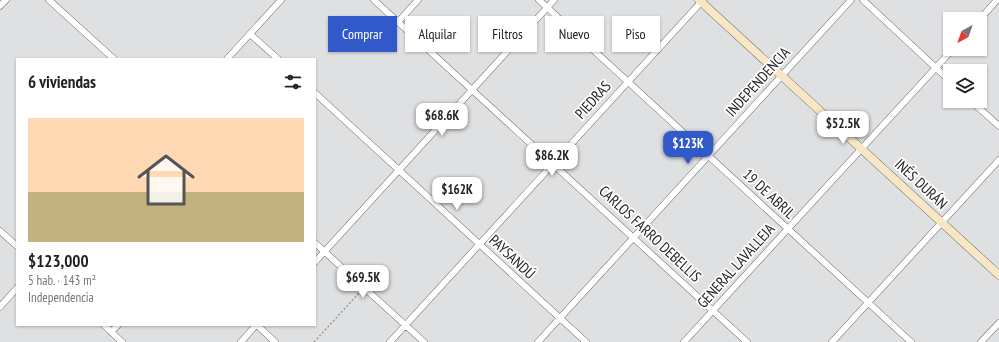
<!DOCTYPE html>
<html lang="es">
<meta charset="utf-8">
<style>
body{margin:0;font-family:"PT Sans Narrow",sans-serif;background:#f6f6f6;color:#202124;height:100vh;display:flex;flex-direction:column;font-size:15px;white-space:nowrap}
*{box-sizing:border-box;margin:0}
p{font-size:13px;color:#757577}
.icon{flex:none;width:22px;height:22px;fill:none;stroke:currentColor;stroke-width:2;stroke-linecap:round;stroke-linejoin:round}
.map{position:relative;flex:1;overflow:hidden}
.details{position:absolute;left:16px;top:58px;width:300px;height:268px;display:flex;flex-direction:column;background:#fff;border-radius:0px;box-shadow:0 1px 3px #0004}
.details>*{flex:none}
.top-card{position:absolute;left:328px;top:16px;width:380px;height:36px;display:flex;gap:8px}
.needle{width:26px;rotate:220deg}
.tools{position:absolute;left:943px;top:12px;display:grid;gap:8px}
.tools a{display:grid;place-items:center;width:44px;height:44px;border-radius:0px;background:#fff;box-shadow:0 1px 3px #0004;font-size:20px}
.price{position:absolute;translate:-50% -34px;padding:0 9px;border-radius:8px;background:#fff;color:#222;font-size:13px;line-height:26px;filter:drop-shadow(0 1px 2px #0008)}
.price::after{content:'';position:absolute;left:50%;top:24px;width:12px;height:9px;margin-left:-6px;background:inherit;clip-path:polygon(0 0,100% 0,50% 100%)}
.price.selected{background:#3259c9;color:#fff}
ul{padding:0;list-style:none}
li{display:grid;align-content:center;gap:8px;height:212px;padding:0 12px}
li+li{border-top:1px solid #e0e0e0}
li span{display:grid;place-items:center;height:124px;border-radius:0px;color:#555}
li>.icon{margin-inline-start:auto}
span .icon{width:72px;height:72px;fill:#fffc;stroke-width:1}
li b{font-size:17px}
h2{display:flex;justify-content:space-between;align-items:center;height:48px;padding:0 12px;font-size:17px}
.tag{padding:0 14px;border-radius:0px;background:#fff;box-shadow:0 1px 3px #0004;font-size:14px;line-height:36px}
.tag.selected{background:#3259c9;color:#fff}
.map>svg:first-child{display:block}
</style>
<div class="map">
<svg width="999" height="342" viewBox="0 0 999 342">
<rect width="100%" height="100%" fill="#dfe0e2"/>
<g fill="none" stroke-linecap="round" stroke-linejoin="round">
<g stroke="#69696b" stroke-width="7">
<path id="street" d="M49,0L114,59
M374,0L747,342
M539,0L911,342
M863,0L950,81
M0,6L6,0
M980,19L997,0
M398,22L418,0
M250,34L278,59
M227,59L281,0
M315,93L586,342
M971,101L999,126
M0,231L17,246
M315,243L424,342
M315,262L554,0
M0,307L17,288
M104,325L122,342
M257,325L275,342
M111,332L118,325
M241,342L256,325
M390,342L703,0
M538,342L851,0
M684,342L953,49
M832,342L999,160
M981,342L999,323"/>
</g>
<g stroke="#69696b" stroke-width="9">
<path id="secondary" d="M699,0L999,275"/>
</g>
<path stroke="#98999a" stroke-width="1.5" stroke-dasharray="2 2" stroke-linecap="butt" d="M314,342L360,292"/>
<use href="#street" stroke="#fff" stroke-width="6"/>
<use href="#secondary" stroke="#f8e7c4" stroke-width="8"/>
</g>
<g text-anchor="middle" stroke-width="3.5" stroke-linejoin="round" paint-order="stroke">
<g font-size="15" fill="#242425" stroke="#fff">
<text transform="translate(758 82) rotate(-48)" y="5">INDEPENDENCIA</text>
<text transform="translate(593 100) rotate(-48)" y="5">PIEDRAS</text>
<text transform="translate(921 184) rotate(43)" y="5">INÉS DURÁN</text>
<text transform="translate(769 194) rotate(43)" y="5">19 DE ABRIL</text>
<text transform="translate(650 234) rotate(43)" y="5">CARLOS FARRO DEBELLIS</text>
<text transform="translate(512 257) rotate(43)" y="5">PAYSANDÚ</text>
<text transform="translate(736 266) rotate(-48)" y="5">GENERAL LAVALLEJA</text>
</g>
</g>
</svg>
<div class="tools">
<a><svg class="needle" viewBox="-14 -14 28 28"><path d="M0-13l5 13h-10z" fill="#e53935"/><path d="M0 13l5-13h-10z" fill="#757577"/></svg></a>
<a><svg class="icon" aria-label="layers" viewBox="0 0 24 24"><path d="M12 4l9 5-9 5-9-5zM3 14l9 5 9-5"/></svg></a>
</div>
<b class="price" style="left:442px;top:137px">$68.6K</b>
<b class="price" style="left:843px;top:145px">$52.5K</b>
<b class="price selected" style="left:688px;top:165px">$123K</b>
<b class="price" style="left:552px;top:177px">$86.2K</b>
<b class="price" style="left:457px;top:211px">$162K</b>
<b class="price" style="left:363px;top:299px">$69.5K</b>
<div class="top-card">
<a class="tag selected">Comprar</a>
<a class="tag">Alquilar</a>
<a class="tag">Filtros</a>
<a class="tag">Nuevo</a>
<a class="tag">Piso</a>
</div>
<section class="details">
<h2>6 viviendas<svg class="icon" aria-label="filters" viewBox="0 0 24 24"><path d="M4 7h16M4 17h16"/><circle cx="9" cy="7" r="2"/><circle cx="15" cy="17" r="2"/></svg></h2>
<ul>
<li><span style="background:linear-gradient(#ffd9b3 60%,#c2b280 0)"><svg class="icon" aria-label="home" viewBox="0 0 24 24"><path d="M3 11l9-7 9 7M6 9v11h12V9"/></svg></span><div><b>$123,000</b><p>5 hab. · 143 m²</p><p>Independencia</p></div></li>
</ul>
</section>
</div>
